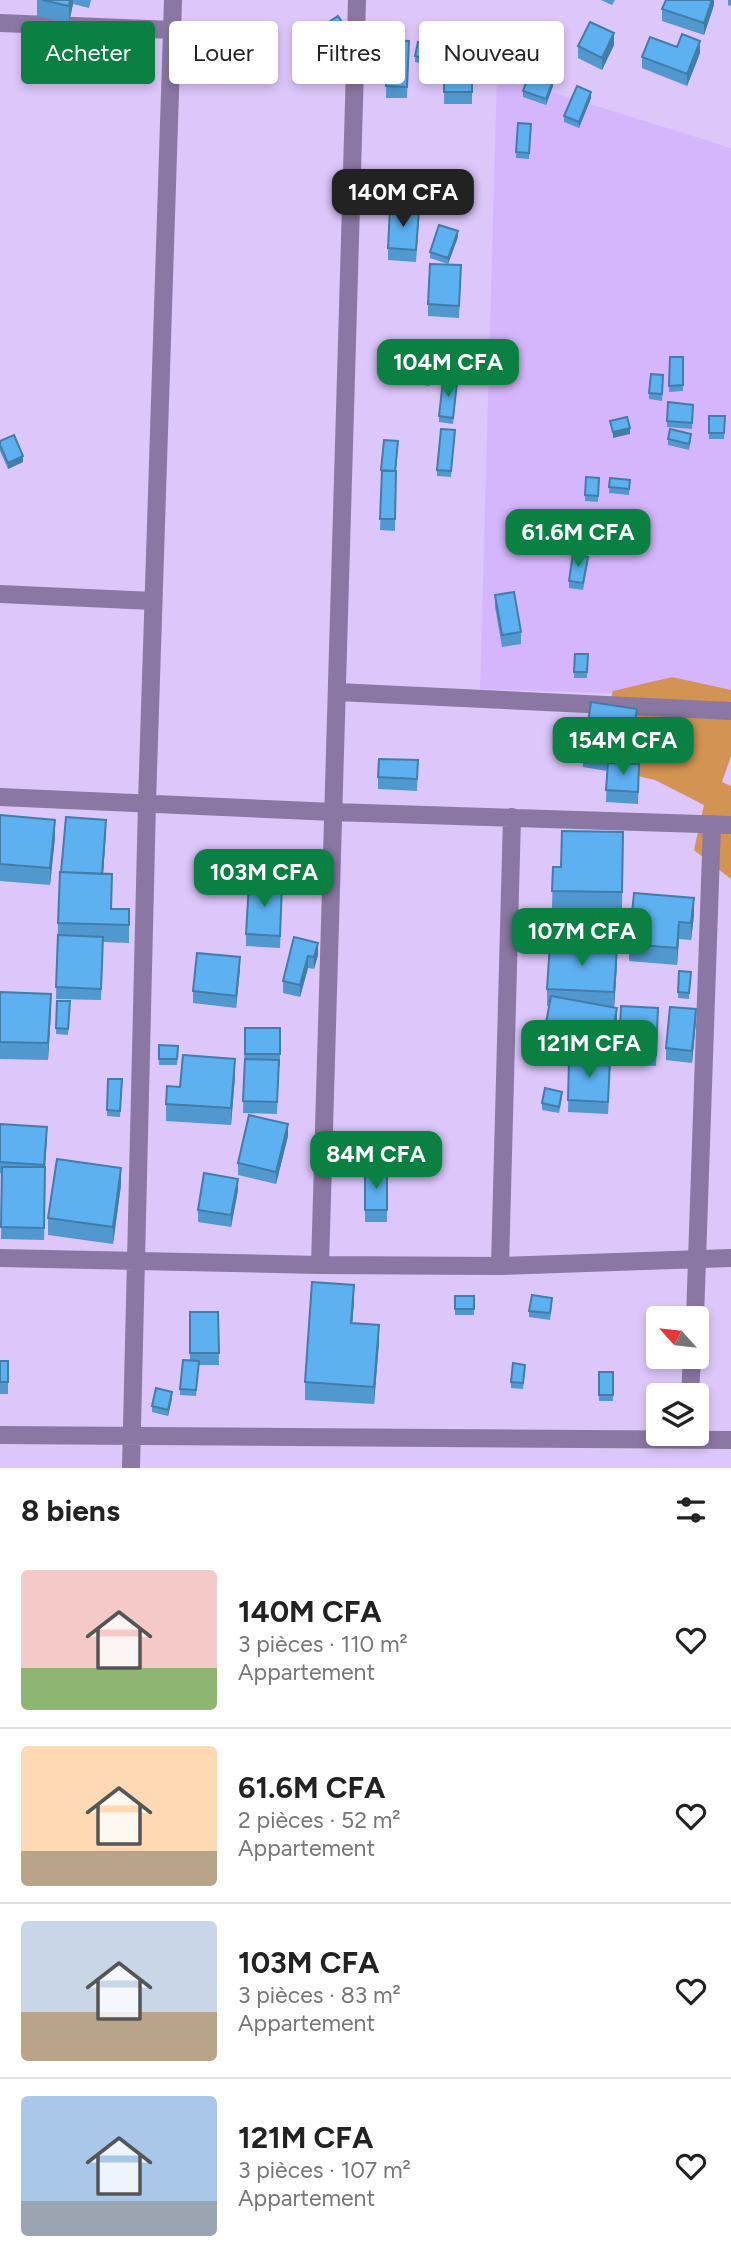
<!DOCTYPE html>
<html lang="fr">
<meta charset="utf-8">
<style>
body{margin:0;font-family:Figtree,sans-serif;background:#f6f6f6;color:#222;height:100vh;display:flex;flex-direction:column;font-size:26px;white-space:nowrap}
*{box-sizing:border-box;margin:0}
p{font-size:23px;color:#767676}
.icon{flex:none;width:38px;height:38px;fill:none;stroke:currentColor;stroke-width:2;stroke-linecap:round;stroke-linejoin:round}
.map{position:relative;height:1468px;overflow:hidden}
.details{display:flex;flex-direction:column;background:#fff;flex:1}
.details>*{flex:none}
.top-card{position:absolute;left:21px;top:21px;width:690px;height:63px;display:flex;gap:14px}
.needle{width:46px;rotate:297deg}
.controls{position:absolute;left:646px;top:1306px;display:grid;gap:14px}
.controls a{display:grid;place-items:center;width:63px;height:63px;border-radius:7px;background:#fff;box-shadow:0 4px 10px #0003;font-size:35px}
.price{position:absolute;translate:-50% -60px;padding:0 16px;border-radius:14px;background:#0b8043;color:#fff;font-size:23px;line-height:46px;filter:drop-shadow(0 2px 4px #0008)}
.price::after{content:'';position:absolute;left:50%;top:42px;width:21px;height:16px;margin-left:-10px;background:inherit;clip-path:polygon(0 0,100% 0,50% 100%)}
.price.active{background:#222;color:#fff}
ul{padding:0;list-style:none}
li{display:flex;align-items:center;gap:21px;height:175px;padding:0 21px}
li+li{border-top:2px solid #e0e0e0}
li span{display:grid;place-items:center;flex:none;width:196px;height:140px;border-radius:7px;color:#555}
li>.icon{margin-inline-start:auto}
span .icon{width:84px;height:84px;fill:#fffc;stroke-width:1}
li b{font-size:30px}
h2{display:flex;justify-content:space-between;align-items:center;height:84px;padding:0 21px;font-size:30px}
.tag{padding:0 24px;border-radius:7px;background:#fff;box-shadow:0 4px 10px #0003;font-size:24px;line-height:63px}
.tag.active{background:#0b8043;color:#fff}
.map>svg:first-child{display:block}
</style>
<div class="map">
<svg width="731" height="1468" viewBox="0 0 731 1468">
<rect width="100%" height="100%" fill="#dcc6fa"/>
<path fill="#d5b6fd" d="M497,75L731,148V697L480,689Z"/>
<path fill="#d39352" d="M672,677L731,690V756L722,782L731,786V879L694,850L704,805L655,780L633,775L602,727L613,691Z"/>
<g fill="none" stroke-linecap="round" stroke-linejoin="round">
<path stroke="#8a77a3" stroke-width="18" d="M0,23L172,30
M0,594L153,601
M337,692L731,711
M0,797L333,812L731,825
M0,1258L320,1265L500,1266L731,1258
M320,1265L357,0
M500,1266L512,817
M695,1318L712,824
M690,1395L692,1356
M0,1435L731,1440
M131,1468L147,802L173,0"/>
</g>
<path fill="#5198cf" d="M37,0H91L89,8L73,4L69,23L37,16Z
M601,0H615L612,5Z
M714,0V5L704,35L662,21V9Z
M728,0H731V6L728,5Z
M323,26L346,34L331,44L323,32Z
M445,38H472V104H444Z
M387,40L409,41L407,98H386Z
M614,45L602,70L578,58V46Z
M677,47L700,53L687,86L642,68V57Z
M434,52L431,66L415,62V56Z
M553,86L546,105L523,97V91Z
M591,98L579,128L564,122V116Z
M518,123L531,124L529,159L516,158Z
M419,221L416,262L388,260V248Z
M458,237L448,264L430,258V252Z
M461,277L459,318L428,316V304Z
M670,357H683V391L669,392Z
M432,375L429,386L409,382V376Z
M663,381L662,401L649,399V393Z
M457,388L453,424L439,422V416Z
M693,411L692,429L667,427V421Z
M709,416H725L724,439H709Z
M455,436L451,477L437,476V470Z
M668,439L691,440L689,450L668,445Z
M0,441L23,462L8,469L0,451Z
M398,447L396,471L395,531L380,530L382,477L381,470Z
M586,477L599,478L598,502L585,501Z
M610,478L630,480L629,495L609,493Z
M588,563L583,590L569,588V581Z
M495,595L521,632V644L502,647L495,607Z
M575,654H588L587,678H574Z
M637,721L632,756L617,754L616,763L639,776L638,804L606,802L607,771L583,767V756Z
M418,760L417,791L378,789V777Z
M0,815L55,837L50,885L0,881Z
M106,832L103,874L112,891L111,909L129,926V943L103,942L101,1000L56,999L58,923Z
M623,832L622,909L552,908L553,867H561Z
M282,896L280,948L246,946V934Z
M694,915L691,940L679,939L677,965L629,961V944Z
M294,937L318,955L314,969L308,968L300,997L283,993V981Z
M617,964L614,1008L617,1025L610,1064L608,1114L568,1112L569,1061L543,1056V1039L549,1006H547V989Z
M240,969L236,1008L193,1003V991Z
M679,971L691,972L689,999L678,998Z
M0,992L51,1011L48,1060L0,1059Z
M57,1001H70L68,1035L56,1034Z
M658,1020L656,1066L619,1065V1053Z
M696,1021L692,1063L666,1060V1048Z
M245,1028H280V1066H279L277,1114L243,1113Z
M159,1045L178,1046L177,1065H159Z
M235,1076L231,1125L166,1121V1104L180,1087Z
M108,1079H122L120,1117L107,1116Z
M562,1098L559,1113L542,1110V1103Z
M0,1124L47,1139L45,1168L44,1240L1,1239L2,1174L0,1173Z
M288,1136L276,1184L238,1175V1163Z
M367,1136H387V1169H367Z
M365,1171L387,1172V1222H365Z
M121,1185L113,1244L48,1235V1218Z
M238,1190L231,1227L198,1222V1210Z
M455,1296H474V1315H455Z
M354,1302L352,1323L379,1342L374,1404L305,1400V1382Z
M552,1304L550,1320L529,1317V1311Z
M190,1312H218L219,1365H199L196,1396L180,1395V1389L190,1360Z
M0,1361H8V1394H0Z
M525,1371L523,1389L511,1388V1382Z
M599,1372H613V1401H599Z
M172,1398L168,1416L152,1412V1406Z"/>
<path fill="#427ca9" d="M70,0H73V4L69,23V6Z
M712,0H714V5L704,35V23Z
M346,28V34L331,44V38Z
M614,33V45L602,70V58Z
M700,41V53L687,86V74Z
M553,80V86L546,105V99Z
M591,92V98L579,128V122Z
M458,231V237L448,264V258Z
M630,428V434L613,438V432Z
M23,456V462L8,469V463Z
M637,709V721L632,756V744Z
M617,742V754L614,773V761Z
M55,820V837L50,885V868Z
M106,820V832L102,887V875Z
M694,898V915L691,940V923Z
M679,922V939L677,965V948Z
M318,943V955L314,969V957Z
M617,947V964L614,1009V992Z
M308,956V968L300,997V985Z
M240,957V969L236,1008V996Z
M51,994V1011L48,1060V1043Z
M617,1008V1025L610,1064L608,1114L609,1051Z
M696,1009V1021L692,1063V1051Z
M235,1059V1076L231,1125V1108Z
M288,1124V1136L276,1184V1172Z
M47,1127L45,1168L44,1240V1165Z
M121,1168V1185L113,1244V1227Z
M238,1179V1190L231,1227V1215Z
M354,1285V1302L351,1340V1323Z
M379,1325V1342L374,1404V1387Z
M172,1392V1398L168,1416V1410Z"/>
<path fill="#5eb1f1" stroke="#427ca9" stroke-width="2" d="M42,0H70L69,6Z
M666,0H712L704,23L662,9Z
M338,16L346,28L331,38L323,26Z
M590,22L614,33L602,58L578,46Z
M682,34L700,41L687,74L642,57L650,37L677,47Z
M445,38H472V92H444Z
M387,40L409,41L407,87L386,86Z
M418,42L434,46L431,60L415,56Z
M530,72L553,80L546,99L523,91Z
M577,86L591,92L579,122L564,116Z
M518,123L531,124L529,153L516,152Z
M390,208L419,210L416,250L388,248Z
M439,225L458,231L448,258L430,252Z
M430,264L461,265L459,306L428,304Z
M670,357H683V385L669,386Z
M411,365L432,369L429,380L409,376Z
M651,374L663,375L662,394L649,393Z
M443,381L457,382L453,418L439,416Z
M668,402L693,405L692,423L667,421Z
M709,416H725L724,433H709Z
M627,417L630,428L613,432L610,421Z
M441,429L455,430L451,471L437,470Z
M670,429L691,434L689,444L668,439Z
M14,435L23,456L8,463L0,445V441Z
M384,440L398,441L395,471L381,470Z
M382,471H396L395,519H380Z
M586,477L599,478L598,496L585,495Z
M610,478L630,480L629,489L609,487Z
M573,554L588,557L583,583L569,581Z
M514,592L521,632L502,635L495,595Z
M575,654H588L587,672H574Z
M591,702L637,709L632,744L617,742L614,761L583,756Z
M379,759L418,760L417,779L378,777Z
M608,763L639,764L638,792L606,790Z
M0,815L55,820L50,868L0,864Z
M66,817L106,820L102,874L61,872Z
M562,831L623,832L622,892L552,891L553,867H561Z
M60,872L112,874L111,909H129V925L58,923Z
M249,883L282,884L280,936L246,934Z
M634,893L694,898L691,923L679,922L677,948L629,944Z
M58,935L103,937L101,989L56,987Z
M294,937L318,943L314,957L308,956L300,985L283,981Z
M550,943L617,947L614,992L547,989Z
M197,953L240,957L236,996L193,991Z
M679,971L691,972L689,993L678,992Z
M0,992L51,994L48,1043L0,1042Z
M551,996L617,1008L609,1051L543,1039Z
M57,1001H70L68,1029L56,1028Z
M621,1006L658,1008L656,1055L619,1053Z
M670,1007L696,1009L692,1051L666,1048Z
M245,1028H280V1054H245Z
M159,1045L178,1046L177,1059H159Z
M183,1055L235,1059L231,1108L166,1104L167,1086L180,1087Z
M245,1059L279,1060L277,1102L243,1101Z
M569,1059L610,1060L608,1102L568,1100Z
M108,1079H122L120,1111L107,1110Z
M545,1088L562,1092L559,1107L542,1103Z
M249,1115L288,1124L276,1172L238,1163Z
M0,1124L47,1127L44,1165L0,1162Z
M367,1136H387V1163H367Z
M57,1159L121,1168L113,1227L48,1218Z
M2,1167H45L44,1228L1,1227Z
M365,1171L387,1172V1210H365Z
M204,1173L238,1179L231,1215L198,1210Z
M312,1282L354,1285L351,1323L379,1325L374,1387L305,1382Z
M532,1295L552,1298L550,1313L529,1311Z
M455,1296H474V1309H455Z
M190,1312H218L219,1353H190Z
M183,1360L199,1361L196,1390L180,1389Z
M0,1361H8V1382H0Z
M513,1363L525,1365L523,1383L511,1382Z
M599,1372H613V1395H599Z
M156,1388L172,1392L168,1410L152,1406Z"/>
</svg>
<div class="controls">
<a><svg class="needle" viewBox="-14 -14 28 28"><path d="M0-13l5 13h-10z" fill="#e53935"/><path d="M0 13l5-13h-10z" fill="#767676"/></svg></a>
<a><svg class="icon" aria-label="layers" viewBox="0 0 24 24"><path d="M12 4l9 5-9 5-9-5zM3 14l9 5 9-5"/></svg></a>
</div>
<b class="price active" style="left:403px;top:229px">140M CFA</b>
<b class="price" style="left:448px;top:399px">104M CFA</b>
<b class="price" style="left:578px;top:569px">61.6M CFA</b>
<b class="price" style="left:623px;top:777px">154M CFA</b>
<b class="price" style="left:264px;top:909px">103M CFA</b>
<b class="price" style="left:582px;top:968px">107M CFA</b>
<b class="price" style="left:589px;top:1080px">121M CFA</b>
<b class="price" style="left:376px;top:1191px">84M CFA</b>
<div class="top-card">
<a class="tag active">Acheter</a>
<a class="tag">Louer</a>
<a class="tag">Filtres</a>
<a class="tag">Nouveau</a>
</div>
</div>
<section class="details">
<h2>8 biens<svg class="icon" aria-label="filters" viewBox="0 0 24 24"><path d="M4 7h16M4 17h16"/><circle cx="9" cy="7" r="2"/><circle cx="15" cy="17" r="2"/></svg></h2>
<ul>
<li><span style="background:linear-gradient(#f6c9c9 70%,#8fb573 0)"><svg class="icon" aria-label="home" viewBox="0 0 24 24"><path d="M3 11l9-7 9 7M6 9v11h12V9"/></svg></span><div><b>140M CFA</b><p>3 pièces · 110 m²</p><p>Appartement</p></div><svg class="icon" aria-label="heart" viewBox="0 0 24 24"><path d="M12 20l-8-8c-3-5 5-10 8-4 3-6 11-1 8 4z"/></svg></li>
<li><span style="background:linear-gradient(#ffd9b3 75%,#b9a48a 0)"><svg class="icon" aria-label="home" viewBox="0 0 24 24"><path d="M3 11l9-7 9 7M6 9v11h12V9"/></svg></span><div><b>61.6M CFA</b><p>2 pièces · 52 m²</p><p>Appartement</p></div><svg class="icon" aria-label="heart" viewBox="0 0 24 24"><path d="M12 20l-8-8c-3-5 5-10 8-4 3-6 11-1 8 4z"/></svg></li>
<li><span style="background:linear-gradient(#c9d6e8 65%,#b9a48a 0)"><svg class="icon" aria-label="home" viewBox="0 0 24 24"><path d="M3 11l9-7 9 7M6 9v11h12V9"/></svg></span><div><b>103M CFA</b><p>3 pièces · 83 m²</p><p>Appartement</p></div><svg class="icon" aria-label="heart" viewBox="0 0 24 24"><path d="M12 20l-8-8c-3-5 5-10 8-4 3-6 11-1 8 4z"/></svg></li>
<li><span style="background:linear-gradient(#a9c7e8 75%,#9aa5b1 0)"><svg class="icon" aria-label="home" viewBox="0 0 24 24"><path d="M3 11l9-7 9 7M6 9v11h12V9"/></svg></span><div><b>121M CFA</b><p>3 pièces · 107 m²</p><p>Appartement</p></div><svg class="icon" aria-label="heart" viewBox="0 0 24 24"><path d="M12 20l-8-8c-3-5 5-10 8-4 3-6 11-1 8 4z"/></svg></li>
</ul>
</section>
